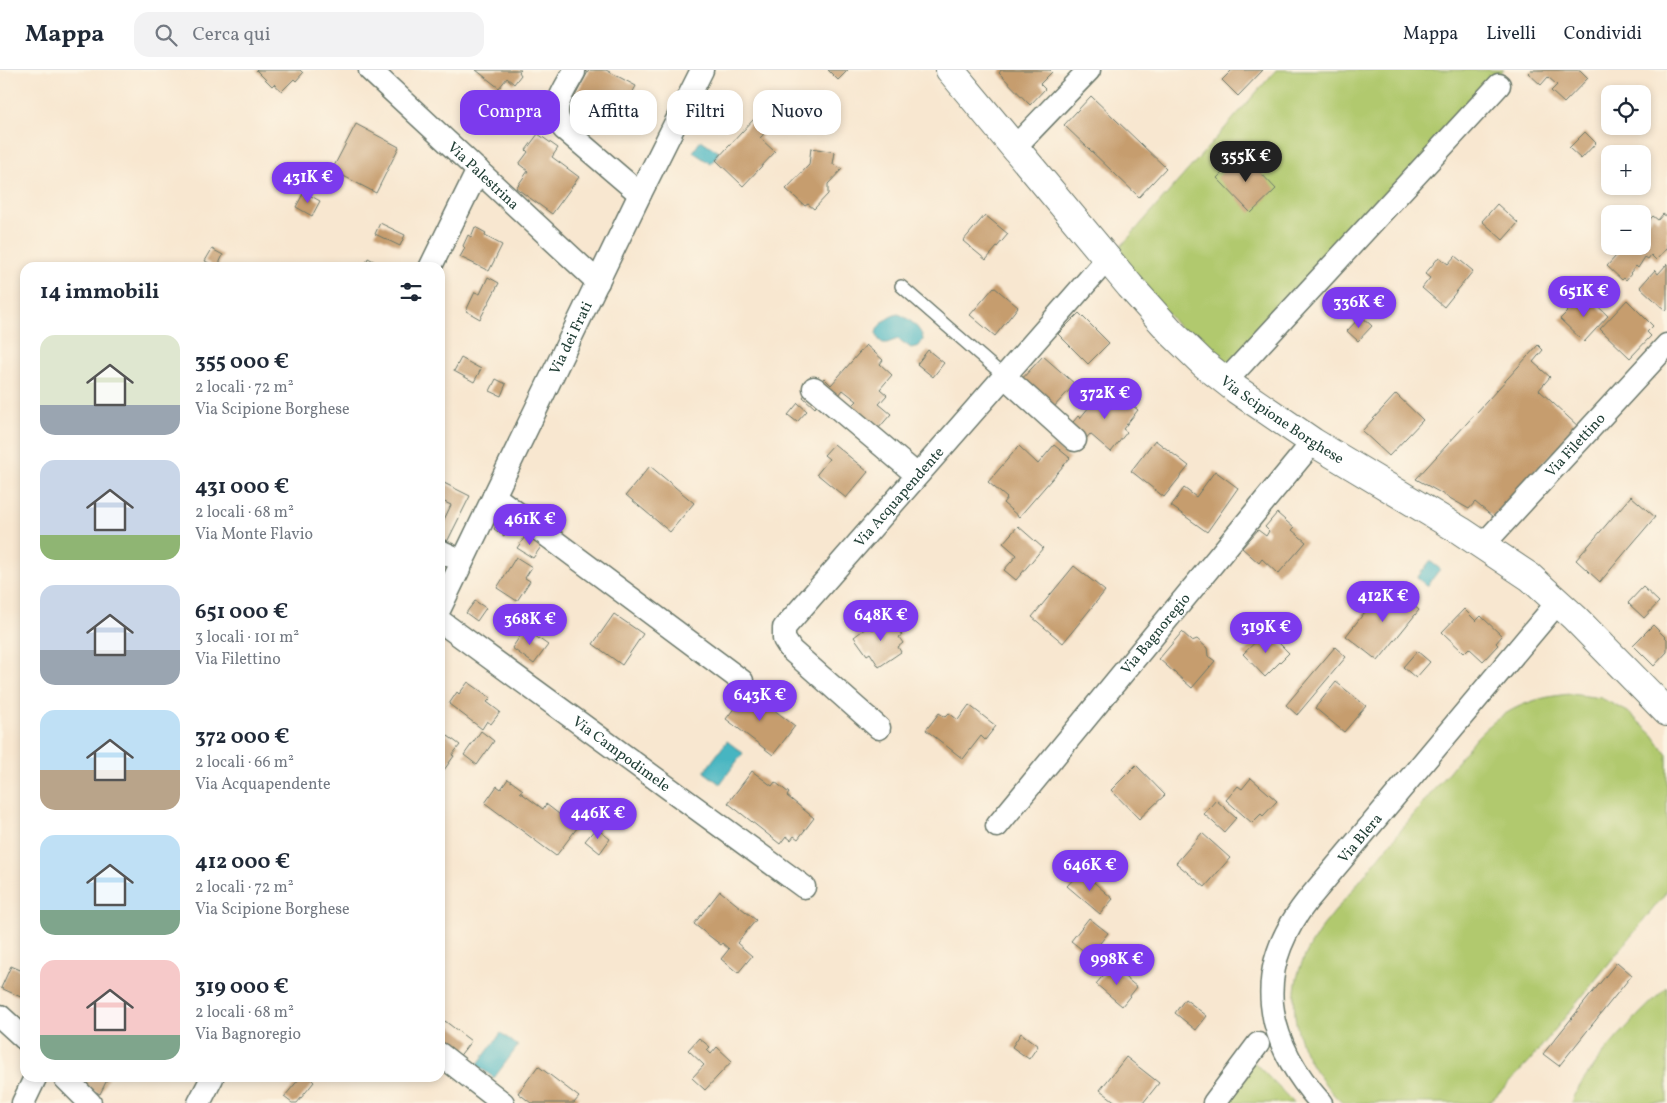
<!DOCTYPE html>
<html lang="it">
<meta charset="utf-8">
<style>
body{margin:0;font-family:Vollkorn,serif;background:#f2f2f3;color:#1f2937;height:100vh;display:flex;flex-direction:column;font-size:19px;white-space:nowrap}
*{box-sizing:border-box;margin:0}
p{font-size:16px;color:#747a83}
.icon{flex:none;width:28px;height:28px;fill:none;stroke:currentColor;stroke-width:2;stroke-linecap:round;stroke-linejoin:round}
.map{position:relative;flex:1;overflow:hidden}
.panel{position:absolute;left:20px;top:192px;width:425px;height:820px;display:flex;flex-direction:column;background:#fff;border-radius:15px;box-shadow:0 2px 8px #0003}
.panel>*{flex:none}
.hud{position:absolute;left:460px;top:20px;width:475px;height:45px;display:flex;gap:10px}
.fabs{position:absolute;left:1601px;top:15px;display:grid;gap:10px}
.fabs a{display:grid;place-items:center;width:50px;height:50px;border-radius:10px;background:#fff;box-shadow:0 2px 8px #0003;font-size:25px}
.price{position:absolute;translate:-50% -42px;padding:0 11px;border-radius:18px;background:#7c3aed;color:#fff;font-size:16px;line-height:32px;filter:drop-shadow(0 1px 2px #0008)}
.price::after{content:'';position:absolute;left:50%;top:30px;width:15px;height:11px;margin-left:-8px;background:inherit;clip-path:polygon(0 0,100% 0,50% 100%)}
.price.current{background:#222;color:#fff}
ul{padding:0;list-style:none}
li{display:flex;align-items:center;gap:15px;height:125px;padding:0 20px}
li span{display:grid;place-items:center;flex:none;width:140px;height:100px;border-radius:15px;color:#555}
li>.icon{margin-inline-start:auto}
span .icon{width:60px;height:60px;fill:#fffc;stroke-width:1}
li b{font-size:21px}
h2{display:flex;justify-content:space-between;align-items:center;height:60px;padding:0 20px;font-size:21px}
.pill{padding:0 18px;border-radius:15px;background:#fff;box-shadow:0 2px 8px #0003;font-size:18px;line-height:45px}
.pill.current{background:#7c3aed;color:#fff}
header{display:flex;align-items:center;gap:30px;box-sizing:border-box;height:70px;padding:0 25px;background:#fff;border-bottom:1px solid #e0e1e3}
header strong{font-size:24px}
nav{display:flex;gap:28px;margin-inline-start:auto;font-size:18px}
.search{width:350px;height:45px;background:#f2f2f3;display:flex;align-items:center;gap:12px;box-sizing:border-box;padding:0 18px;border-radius:15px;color:#747a83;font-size:19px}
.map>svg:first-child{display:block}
</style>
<header>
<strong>Mappa</strong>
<div class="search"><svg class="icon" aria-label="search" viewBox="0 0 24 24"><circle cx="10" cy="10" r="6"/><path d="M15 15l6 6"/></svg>Cerca qui</div>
<nav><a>Mappa</a><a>Livelli</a><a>Condividi</a></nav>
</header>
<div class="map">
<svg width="1667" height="1033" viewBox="0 0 1667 1033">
<rect width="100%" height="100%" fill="#fcf5e5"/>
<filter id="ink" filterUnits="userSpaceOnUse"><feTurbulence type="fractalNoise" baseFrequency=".02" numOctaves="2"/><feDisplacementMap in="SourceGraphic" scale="10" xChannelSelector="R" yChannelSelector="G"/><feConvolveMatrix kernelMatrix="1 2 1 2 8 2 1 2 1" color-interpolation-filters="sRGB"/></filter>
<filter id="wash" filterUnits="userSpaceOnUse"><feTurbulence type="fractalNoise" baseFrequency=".0096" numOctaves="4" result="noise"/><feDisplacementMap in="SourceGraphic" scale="20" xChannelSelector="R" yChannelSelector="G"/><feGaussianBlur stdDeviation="1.12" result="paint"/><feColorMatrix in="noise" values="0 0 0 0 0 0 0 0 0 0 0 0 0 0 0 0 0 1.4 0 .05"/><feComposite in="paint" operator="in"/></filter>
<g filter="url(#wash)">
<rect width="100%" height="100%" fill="#f8e7d0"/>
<path fill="#b1c96e" stroke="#688351" d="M1276,0H1504L1228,302L1181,260L1117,181Z
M1571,624L1601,628L1628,642L1653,665L1667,685V820L1662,828L1528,993L1496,1026L1487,1033H1343C1334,1027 1327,1016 1320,1007C1297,978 1288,937 1299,901C1304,884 1314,870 1323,856L1476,668C1504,639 1532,627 1571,624Z
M1667,917V1033H1572C1576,1020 1583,1011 1591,1000C1613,969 1640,943 1667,917Z
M1254,992L1294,1033H1224Z"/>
<path fill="#47b5c1" stroke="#33797a" d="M701,70L719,82L711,94L693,82Z
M898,244C908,247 923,260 923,270L919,276L911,278L898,269L887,273H883L879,270L876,263C878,254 889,246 898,244Z
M1430,491L1440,499L1427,516L1417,508Z
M727,671L743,683L720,714L704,702Z
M501,963L518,976L494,1008L477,995Z"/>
<g id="blocks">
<path fill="#c69d6e" d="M256,0H300L303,3L296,11L294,9L282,21L274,14L272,16Z
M476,0H521L519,2L521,5L514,14L507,8L499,18Z
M589,0H606L636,16L622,42L603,33L599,41L574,28Z
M828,0H848L838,10Z
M1001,0H1050L1052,2L1040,14L1045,19L1030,35L999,3Z
M1232,0H1263L1238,26L1222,10Z
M1531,0H1580L1588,8L1564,33L1551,21L1557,15L1548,7L1541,15L1528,3Z
M1091,26L1166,98L1139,127L1064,55Z
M517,33L529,43L518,56L506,46Z
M754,49L767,61L760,68L775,82L743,116L716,90Z
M356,54L399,77L376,123L332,100Z
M1585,62L1596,73L1581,89L1569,78Z
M538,64L558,78L552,87L579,107L552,144L516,118L528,101L519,94L528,82L526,80Z
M811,78L835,82L833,94L842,99L828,114V124L814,139L808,134L805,136L786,119L809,95Z
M1242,83L1276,119L1251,143L1217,108Z
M304,122L320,131L312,146L296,137Z
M1497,134L1518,153L1503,170L1482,151Z
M1663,144L1667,147V178L1656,190L1651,185L1648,189L1645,187L1638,198L1636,196L1630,203L1631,204L1626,210L1624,208L1622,210L1607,196L1625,176H1642V158L1653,146L1658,150Z
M985,145L1008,164L986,190L963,171Z
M380,153L405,165L400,176L375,164Z
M475,157L486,163L485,166L502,175L489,201L460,187L465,178L463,176L468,165L471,167Z
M212,179L223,185L218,196L222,198H210L211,194L205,191Z
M1455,186L1473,201L1444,237L1422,218L1430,208L1425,204L1439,187L1448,194Z
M368,188L387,198H364Z
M1667,194V240L1666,241L1640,217L1655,200L1658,204Z
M488,207L499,213L480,249L466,241L475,222L480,224Z
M994,217L1018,237L995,266L970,245Z
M1585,224L1608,246L1584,272L1560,249Z
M1627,230L1653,256L1647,262L1651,266L1630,288L1600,259Z
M1079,243L1109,273L1088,294L1058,264Z
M1361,246L1372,256L1358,271L1347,261Z
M866,275L883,290L880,294L892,305L880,319L887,325L879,334L891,344L878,359L852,336L857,331L843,320L835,330L818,315L824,308L831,315Z
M1538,275L1543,280L1533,292L1550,307L1539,320L1581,359L1556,387L1552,383L1493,447L1475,432L1469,439L1416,409Z
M928,280L944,293L933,307L917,294Z
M1043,286L1075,314L1052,339L1020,311Z
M461,288L481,299L474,312L454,301Z
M496,309L506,314L501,326L490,321Z
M1104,319L1118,331L1122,327L1138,340L1123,359L1127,362L1111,382L1090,364L1085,370L1069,357L1078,346L1080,348Z
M808,320L821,332L815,338L803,327Z
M1396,324L1423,350L1389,386L1362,361Z
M798,333L807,341L797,352L788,345Z
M1155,370L1189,396L1164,427L1131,401Z
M834,374L868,402L846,428L817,404L829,389L824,385Z
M1054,375L1070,388L1019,447L1003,433L1007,428L988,412L1019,376L1038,394Z
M650,396L694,433L670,462L626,425Z
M1215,401L1238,418L1207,462L1171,436L1184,418L1196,427Z
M440,411L470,426L444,478L440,476V458L451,435L440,430Z
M1631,426L1655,447L1600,512L1576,490Z
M1277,443L1294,458L1292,460L1306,472L1278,504L1262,489L1259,493L1242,478L1258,460L1266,466L1269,461L1265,457Z
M502,446L513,453L504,466L494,459Z
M1018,456L1043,478L1016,510L1004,500L1017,485L1003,473Z
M527,464L543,474L533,488L517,478Z
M516,487L532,497L525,508L530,511L517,531L497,518Z
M1074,496L1105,521L1063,573L1032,547Z
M1387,514L1419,540L1378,591L1346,566Z
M1643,517L1659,532L1644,548L1628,533Z
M475,531L486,538L477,551L466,543Z
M1464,539L1476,551L1481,546L1502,566L1496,573L1498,575L1483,591L1469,578L1464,583L1442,562Z
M614,544L643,564L622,595L593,574Z
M890,548L902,565L899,567L903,573L898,577L901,582L879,597L870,583L867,585L854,567L870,555L873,560Z
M1653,555L1667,569V582L1654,596L1633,575Z
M525,559L548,575L534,594L512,578Z
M1267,561L1289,583L1265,607L1243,584Z
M1182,562L1192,571L1197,569L1207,578L1208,586L1215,591L1192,618L1159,589Z
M1335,577L1346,587L1297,645L1286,635Z
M1417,581L1430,592L1416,608L1403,597Z
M468,612L491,628L487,632L500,642L491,654L487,651L482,659L449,634L457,622L459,624Z
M1336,612L1366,636L1344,662L1315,638Z
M748,620L795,656L773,685L726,649Z
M969,635L996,656L985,670L981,666L963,689L926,660L939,643L945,647L949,643L958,650Z
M481,661L494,671L477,695L464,685Z
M444,663L460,675L452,685L454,686L444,700L440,698V669Z
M1136,695L1165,725L1139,749L1111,720Z
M752,701L772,716L775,712L789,723L787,726L814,748L798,769L794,766L791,770L786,766L780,774L728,733Z
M1251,708L1277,731L1263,746L1261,744L1252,753L1226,730L1238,716L1242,719Z
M508,709L523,720L520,722L543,739L546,734L577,758L556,786L485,733L497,716L501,719Z
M1216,730L1236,748L1224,762L1204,744Z
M596,758L610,769L600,783L585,771Z
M1202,763L1230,788L1205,817L1176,793Z
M1081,801L1113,829L1100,844L1067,816Z
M720,821L756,850L737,873L752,886L738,903L721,889L729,879L722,873L721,875L694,854Z
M1089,848L1108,863L1090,886L1071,871Z
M1617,892L1632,905L1559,996L1543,984Z
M11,896L25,902V929L1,918Z
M1111,896L1137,917L1122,936L1096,914Z
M1185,929L1207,946L1196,960L1175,943Z
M445,951L471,971L455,992L440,980V958Z
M1021,963L1038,976L1029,989L1012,977Z
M699,968L710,977L707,980L711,984L717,977L732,991L705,1020L692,1008L704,995L688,980Z
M1126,987L1159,1013L1143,1033H1117L1100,1020Z
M538,996L579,1027L574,1033H531L518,1023Z
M77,1008H108L100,1024L75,1011Z
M300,1008H310L314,1012L297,1033H292L284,1027Z"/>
</g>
</g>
<g filter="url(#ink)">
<use href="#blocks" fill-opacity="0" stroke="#6b786b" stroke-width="1"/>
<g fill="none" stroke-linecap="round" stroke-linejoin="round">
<g stroke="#6b786b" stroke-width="14">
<path id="service" d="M901,216L1004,306"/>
</g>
<g stroke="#6b786b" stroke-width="25">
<g id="minor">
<path id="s1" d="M370,0L598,212"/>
<path d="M574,2C565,19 547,41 564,59L640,124"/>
<path d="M1014,78L1089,0"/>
<path d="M430,198L478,100"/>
<path d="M1004,306L1075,370"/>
<path d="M1226,311L1499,15"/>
<path d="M814,318L917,405"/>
<path d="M494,426L742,611"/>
<path id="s2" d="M1483,475L1667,275"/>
<path d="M440,481L462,491"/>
<path id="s3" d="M440,538L640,124L702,0"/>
<path id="s4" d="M440,551L804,817"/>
<path id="s5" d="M879,658L791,580L784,569V558L1107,189"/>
<path id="s6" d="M997,756L1313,372"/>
<path d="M0,946L25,969"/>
<path d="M440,984L503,1033"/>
<path d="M65,1008L90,1033"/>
<path d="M23,1033L35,1008"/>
<path d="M199,1033L212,1008"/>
<path d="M1214,1033L1258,974"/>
<path id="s7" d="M1321,1033C1264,969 1252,901 1307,831L1558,532"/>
</g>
</g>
<g stroke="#6b786b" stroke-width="30">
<g id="secondary">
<path id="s8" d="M950,0L1130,216L1172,263L1204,294L1237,320L1313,372L1461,461L1530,507L1575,548L1667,642"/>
</g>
</g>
<use href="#service" stroke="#fff" stroke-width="11"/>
<use href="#minor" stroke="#fff" stroke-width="22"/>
<use href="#secondary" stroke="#fff" stroke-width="28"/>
</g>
</g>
<g text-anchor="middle" stroke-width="5" stroke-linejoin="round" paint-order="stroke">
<g font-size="15" fill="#1f3d34" stroke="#fcf5e5">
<text dy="5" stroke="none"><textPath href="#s1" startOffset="155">Via Palestrina</textPath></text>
<text dy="5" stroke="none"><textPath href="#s3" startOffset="300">Via dei Frati</textPath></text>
<text dy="5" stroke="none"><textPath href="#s8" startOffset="485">Via Scipione Borghese</textPath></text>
<text dy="5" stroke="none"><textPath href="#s2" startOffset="136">Via Filettino</textPath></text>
<text dy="5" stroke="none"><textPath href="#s5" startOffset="316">Via Acquapendente</textPath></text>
<text dy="5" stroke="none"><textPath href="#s6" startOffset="249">Via Bagnoregio</textPath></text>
<text dy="5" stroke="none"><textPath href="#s4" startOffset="225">Via Campodimele</textPath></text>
<text dy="5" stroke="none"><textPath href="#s7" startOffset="306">Via Blera</textPath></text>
</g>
</g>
</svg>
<div class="fabs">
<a><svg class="icon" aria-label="locate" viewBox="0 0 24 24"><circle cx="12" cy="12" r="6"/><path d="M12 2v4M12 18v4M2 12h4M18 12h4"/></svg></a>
<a>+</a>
<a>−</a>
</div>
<b class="price current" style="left:1246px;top:113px">355K €</b>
<b class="price" style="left:308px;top:134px">431K €</b>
<b class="price" style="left:1584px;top:248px">651K €</b>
<b class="price" style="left:1359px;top:259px">336K €</b>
<b class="price" style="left:1105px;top:350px">372K €</b>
<b class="price" style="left:530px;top:476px">461K €</b>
<b class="price" style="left:1383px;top:553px">412K €</b>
<b class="price" style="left:881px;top:572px">648K €</b>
<b class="price" style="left:530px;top:576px">368K €</b>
<b class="price" style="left:1266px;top:584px">319K €</b>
<b class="price" style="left:760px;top:652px">643K €</b>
<b class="price" style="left:598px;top:770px">446K €</b>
<b class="price" style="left:1090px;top:822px">646K €</b>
<b class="price" style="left:1117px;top:916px">998K €</b>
<div class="hud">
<a class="pill current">Compra</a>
<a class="pill">Affitta</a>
<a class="pill">Filtri</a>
<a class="pill">Nuovo</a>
</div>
<section class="panel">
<h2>14 immobili<svg class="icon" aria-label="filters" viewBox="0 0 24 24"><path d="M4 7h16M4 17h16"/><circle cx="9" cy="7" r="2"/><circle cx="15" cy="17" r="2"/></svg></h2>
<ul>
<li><span style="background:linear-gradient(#dfe7d0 70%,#9aa5b1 0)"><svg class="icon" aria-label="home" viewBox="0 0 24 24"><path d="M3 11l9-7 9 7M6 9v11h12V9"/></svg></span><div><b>355 000 €</b><p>2 locali · 72 m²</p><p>Via Scipione Borghese</p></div></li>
<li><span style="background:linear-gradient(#c9d6e8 75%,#8fb573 0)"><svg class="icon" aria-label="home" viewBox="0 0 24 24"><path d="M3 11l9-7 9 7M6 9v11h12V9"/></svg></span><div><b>431 000 €</b><p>2 locali · 68 m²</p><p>Via Monte Flavio</p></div></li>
<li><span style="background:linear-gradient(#c9d6e8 65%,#9aa5b1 0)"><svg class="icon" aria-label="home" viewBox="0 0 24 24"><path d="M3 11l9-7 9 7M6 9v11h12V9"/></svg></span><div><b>651 000 €</b><p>3 locali · 101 m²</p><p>Via Filettino</p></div></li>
<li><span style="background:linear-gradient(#bfe0f5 60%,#b9a48a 0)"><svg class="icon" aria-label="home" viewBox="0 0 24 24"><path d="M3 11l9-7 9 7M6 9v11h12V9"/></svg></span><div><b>372 000 €</b><p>2 locali · 66 m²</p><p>Via Acquapendente</p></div></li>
<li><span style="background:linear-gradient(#bfe0f5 75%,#7fa58c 0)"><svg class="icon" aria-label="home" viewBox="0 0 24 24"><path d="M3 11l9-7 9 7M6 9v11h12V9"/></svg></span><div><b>412 000 €</b><p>2 locali · 72 m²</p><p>Via Scipione Borghese</p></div></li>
<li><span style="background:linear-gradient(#f6c9c9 75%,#7fa58c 0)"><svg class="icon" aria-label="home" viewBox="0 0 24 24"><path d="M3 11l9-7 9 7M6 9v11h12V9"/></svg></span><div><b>319 000 €</b><p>2 locali · 68 m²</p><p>Via Bagnoregio</p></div></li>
</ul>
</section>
</div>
